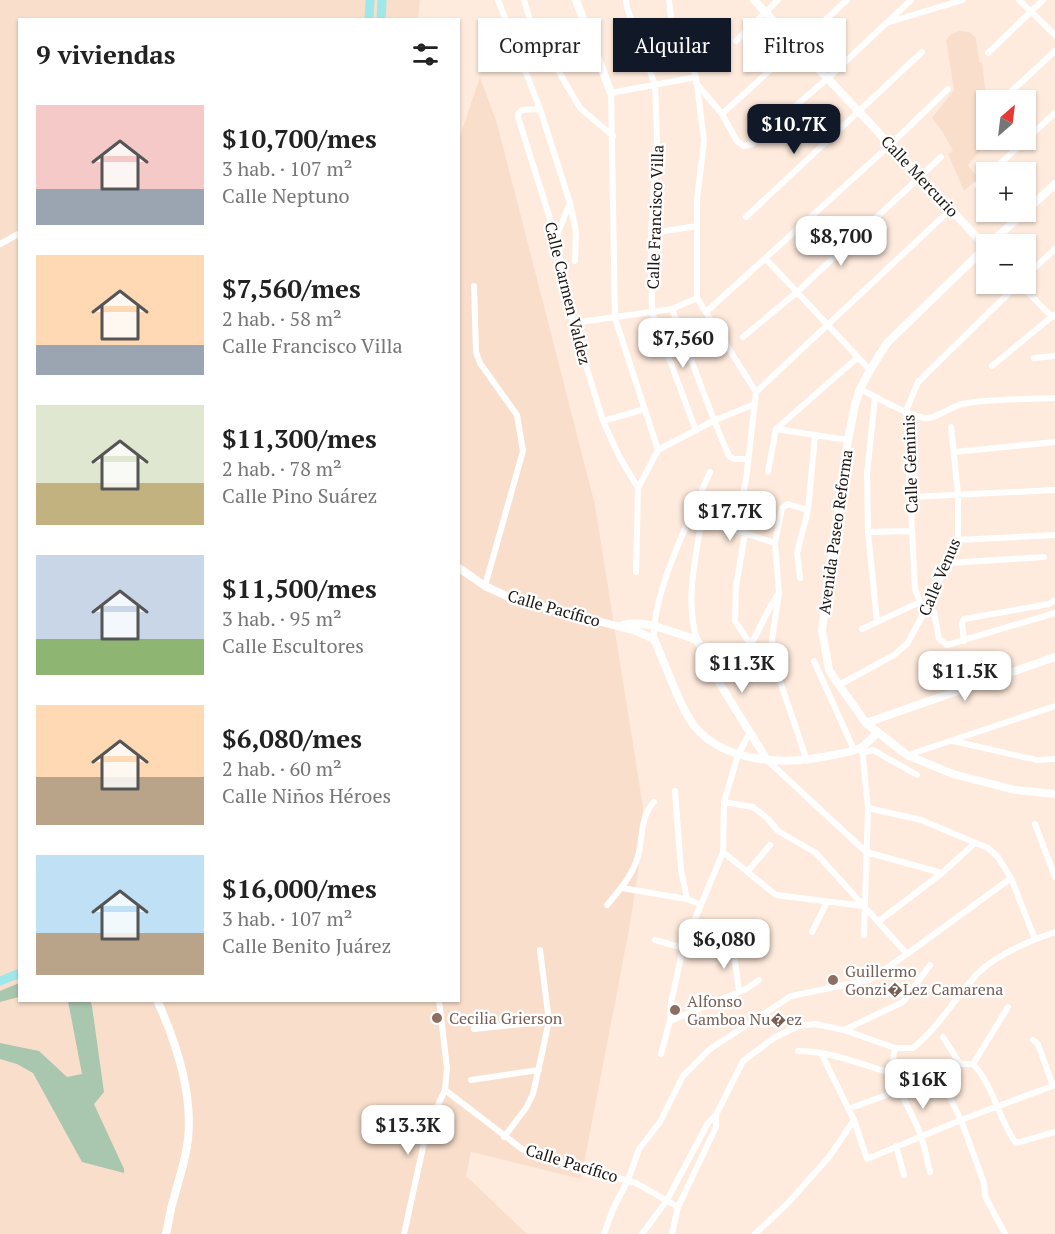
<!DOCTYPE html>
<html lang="es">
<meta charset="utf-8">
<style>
body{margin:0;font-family:"PT Serif",serif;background:#f2f2f2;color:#222;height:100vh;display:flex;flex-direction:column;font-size:22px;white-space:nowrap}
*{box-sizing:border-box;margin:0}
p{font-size:20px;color:#767676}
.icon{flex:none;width:33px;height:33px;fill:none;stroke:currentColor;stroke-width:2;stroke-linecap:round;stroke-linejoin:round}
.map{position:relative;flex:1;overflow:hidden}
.panel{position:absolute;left:18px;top:18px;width:442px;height:984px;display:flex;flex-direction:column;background:#fff;border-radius:0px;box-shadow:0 2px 4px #0004}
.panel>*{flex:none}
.top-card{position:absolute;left:478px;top:18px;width:486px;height:54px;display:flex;gap:12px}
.needle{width:39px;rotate:28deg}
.buttons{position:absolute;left:976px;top:90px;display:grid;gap:12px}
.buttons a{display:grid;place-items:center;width:60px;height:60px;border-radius:0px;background:#fff;box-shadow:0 2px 4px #0004;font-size:30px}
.price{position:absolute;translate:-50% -51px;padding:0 14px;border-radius:12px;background:#fff;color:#222;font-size:20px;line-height:39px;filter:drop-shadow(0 2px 3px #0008)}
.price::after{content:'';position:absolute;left:50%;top:36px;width:18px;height:14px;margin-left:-9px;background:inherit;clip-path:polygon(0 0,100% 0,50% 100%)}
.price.active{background:#111827;color:#fff}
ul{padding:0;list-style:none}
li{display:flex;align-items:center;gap:18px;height:150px;padding:0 18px}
li span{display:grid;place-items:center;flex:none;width:168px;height:120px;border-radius:0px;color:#555}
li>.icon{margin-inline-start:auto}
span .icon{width:72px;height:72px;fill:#fffc;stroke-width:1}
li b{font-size:26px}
h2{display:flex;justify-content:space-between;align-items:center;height:72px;padding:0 18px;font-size:26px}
.pill{padding:0 21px;border-radius:0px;background:#fff;box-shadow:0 2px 4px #0004;font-size:21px;line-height:54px}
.pill.active{background:#111827;color:#fff}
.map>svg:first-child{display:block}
</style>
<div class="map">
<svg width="1055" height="1234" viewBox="0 0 1055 1234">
<rect width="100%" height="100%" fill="#ffebdd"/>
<path fill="#f9dfcb" d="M0,0H420L418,19L20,20V1000H459V139L480,77L497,123L595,505L643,807L638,872L629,930L581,1179L471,1152L466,1176L527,1234H0Z
M959,31L970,32L976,38L979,62L982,63L986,95L991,100H987V140H989L968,165L978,178L964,191L948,154L953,151L942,131L932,118L954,90L946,40L950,35Z"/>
<path fill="#a9c6ae" d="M19,983V997L0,1002V991Z
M68,1001H90L92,1006L104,1092L94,1104L124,1169V1173L82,1162L33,1073L17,1064L0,1059V1043L39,1051L67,1077L82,1074Z"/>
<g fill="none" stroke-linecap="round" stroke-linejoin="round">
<path stroke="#fff" stroke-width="6" d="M498,0L540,109L570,203L556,237
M524,0L531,24L580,108L613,136
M626,0L627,8L655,85L657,138L651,233L652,312L696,431
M669,0L671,18L696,77L704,141L697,199V298L756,392L746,480L735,530
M1019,0L1055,35
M886,23L963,0
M736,41L778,0
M988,53L1043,0
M696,83L722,114L737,141L744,146L752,144L828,78L911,0
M1002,100L1055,51
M540,109L522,110L519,113L518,117L556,238L573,323L603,421L619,456L638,488
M722,114L847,0
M991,172L1055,113
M977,185L987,176
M570,203L576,231L575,261
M746,217L922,52
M651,233L697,226
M0,244L20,233
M766,259L870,370
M1026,276L1055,249
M1018,284L918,382L906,411L915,589L920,602L934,612L939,639L947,645L1055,613
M1020,284L1052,317
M474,286L476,352L480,363L517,415L523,451L485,586
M672,309C691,358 708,408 729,456L734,459H747
M706,312L890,145L948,89
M573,323L672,309L697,298
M743,337L796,293L941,157
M1034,358L1055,356
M992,366L1055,314
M860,389C879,398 904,414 924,418C934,420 950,407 962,404C992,398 1025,400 1055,398
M756,392L951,209
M875,397L867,474L868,532L877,621
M603,421L645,409
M776,429L858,357
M776,429L848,440
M658,450L713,421L755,404
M954,452L1055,442
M768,472L776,429
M911,497L1055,490
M689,521L735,530L775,543
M868,532L912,531
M745,533L736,587L735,621L751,645
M958,540L1055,535
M948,563L1044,557
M636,572L638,488L658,450L615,318L611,93L696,77
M800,578L797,553L808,510L815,436
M862,629L920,602
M654,639C652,592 691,517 710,472
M697,640C685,601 695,562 701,523
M964,641L962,623L964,619L1049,604L1055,600
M814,661L854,750
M715,676C721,672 729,669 735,664C755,647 762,617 777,596
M839,685L894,655L907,644L927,607L958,540V494L951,427
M953,741L1037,760L1055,759
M862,748L868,808L864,935
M862,753L873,750L917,775
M908,755L1055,706
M767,760L866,852L942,873
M807,761L775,666L772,639L779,594L775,543L782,508L788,504L808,510
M675,791L681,870L687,899
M724,802L753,807L767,818L778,831L816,853L907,954
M868,808L921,820L988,848L998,857L1011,878L1035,939
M1035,824L1055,877
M723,852L776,895L864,906
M748,871L770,845
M622,888L687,899L701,905
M607,905C619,891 633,875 638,856C643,838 640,816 654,802
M879,921L942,873L975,843
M812,932L827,902
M655,940L683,948L745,947L756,950
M733,947L739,991
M670,1021L746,989L759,980
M474,1029L549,1021
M844,1030L903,1002L930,965
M943,1037L960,1064H973
M1033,1040L1038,1044L1053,1086
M895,1048C886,1078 912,1109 921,1136C925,1148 927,1160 930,1172
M798,1051C830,1051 863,1065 894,1074
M661,1054L670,1021L671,1003L683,948L723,852L724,802L738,755L750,732
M822,1055L854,1120L867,1159L961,1120L1055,1085
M973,1064C994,1086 998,1119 1016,1143L1055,1132
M973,1064L1008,1007
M471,1080L539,1070
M445,1090L522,1149L540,1157L636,1183L678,1207L672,1234
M848,1109L936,1077L940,1078L961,1120L984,1183L985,1196L1005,1234
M504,1137L526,1108L533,1094L549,1021L540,950
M896,1146L904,1175
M678,1207L716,1127V1115
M404,1234L427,1129L445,1090L447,1068L439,1000
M604,1234L613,1209L628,1180L639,1149L660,1122L683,1076L710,1049L791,996L869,980L907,954L1011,878
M642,1234L667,1200L708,1123L716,1115L743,1061L774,1038L798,1026L815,1024L844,1030L895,1048H913C939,1027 955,998 977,974C997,954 1029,941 1055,932
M755,1234L788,1203L829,1157L854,1120"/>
<path stroke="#fff" stroke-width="8" d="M576,0L611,93
M754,0L986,247
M1026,211L1055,184
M989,244L1025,212
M987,246L887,343L870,370L860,389L855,405L848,440L822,630L829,670L839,685L866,723L907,755L953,774L1015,790L1055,794
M459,568L485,586L513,599L636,631L654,639C665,663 680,708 695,727C728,765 788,765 833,755C842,753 852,752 860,748C866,745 872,738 877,733
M623,625C642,618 677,634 697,640L715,676L767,760
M866,723L1055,657
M157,1000C176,1042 193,1093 188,1139C186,1159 179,1178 174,1198C170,1209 169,1222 166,1234"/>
<path stroke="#9fe8e9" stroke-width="9" d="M369,20L370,0
M381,20L382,0
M0,981L20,973"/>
</g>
<g fill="#8d6e63" stroke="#fff" stroke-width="2">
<circle cx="833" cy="980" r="6"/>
<circle cx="675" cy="1010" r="6"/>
<circle cx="437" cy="1018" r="6"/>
</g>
<g text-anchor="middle" stroke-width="5" stroke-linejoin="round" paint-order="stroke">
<g font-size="16" fill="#1c1510" stroke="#fff">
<text transform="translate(920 176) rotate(47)" y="6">Calle Mercurio</text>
<text transform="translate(655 217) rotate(-88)" y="6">Calle Francisco Villa</text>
<text transform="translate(568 293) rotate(76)" y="6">Calle Carmen Valdez</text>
<text transform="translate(910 464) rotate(-92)" y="6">Calle Géminis</text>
<text transform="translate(835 532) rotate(-82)" y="6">Avenida Paseo Reforma</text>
<text transform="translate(939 577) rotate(-67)" y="6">Calle Venus</text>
<text transform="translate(554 608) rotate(16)" y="6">Calle Pacífico</text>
<text transform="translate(572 1163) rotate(17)" y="6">Calle Pacífico</text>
</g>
<g font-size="16" fill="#785e54" stroke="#fff" text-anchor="start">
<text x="845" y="977">Guillermo<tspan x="845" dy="18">Gonzi�Lez Camarena</tspan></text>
<text x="687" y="1007">Alfonso<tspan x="687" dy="18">Gamboa Nu�ez</tspan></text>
<text x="449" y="1024">Cecilia Grierson</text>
</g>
</g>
</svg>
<div class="buttons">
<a><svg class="needle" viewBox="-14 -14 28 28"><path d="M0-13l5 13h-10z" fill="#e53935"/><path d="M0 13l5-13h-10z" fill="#767676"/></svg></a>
<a>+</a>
<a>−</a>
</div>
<b class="price active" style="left:794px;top:155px">$10.7K</b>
<b class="price" style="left:841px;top:267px">$8,700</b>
<b class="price" style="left:683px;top:369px">$7,560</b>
<b class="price" style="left:730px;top:542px">$17.7K</b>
<b class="price" style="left:742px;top:694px">$11.3K</b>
<b class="price" style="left:965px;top:702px">$11.5K</b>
<b class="price" style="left:724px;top:970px">$6,080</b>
<b class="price" style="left:923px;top:1110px">$16K</b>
<b class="price" style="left:408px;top:1156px">$13.3K</b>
<div class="top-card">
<a class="pill">Comprar</a>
<a class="pill active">Alquilar</a>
<a class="pill">Filtros</a>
</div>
<section class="panel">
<h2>9 viviendas<svg class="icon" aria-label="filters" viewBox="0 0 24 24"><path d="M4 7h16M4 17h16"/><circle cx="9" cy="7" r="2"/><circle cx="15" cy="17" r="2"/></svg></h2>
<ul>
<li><span style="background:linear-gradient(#f6c9c9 70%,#9aa5b1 0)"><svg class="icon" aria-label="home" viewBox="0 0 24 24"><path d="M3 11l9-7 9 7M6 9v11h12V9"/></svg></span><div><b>$10,700/mes</b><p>3 hab. · 107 m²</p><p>Calle Neptuno</p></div></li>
<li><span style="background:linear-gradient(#ffd9b3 75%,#9aa5b1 0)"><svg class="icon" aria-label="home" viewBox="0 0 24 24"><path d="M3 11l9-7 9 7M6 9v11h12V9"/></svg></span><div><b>$7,560/mes</b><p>2 hab. · 58 m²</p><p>Calle Francisco Villa</p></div></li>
<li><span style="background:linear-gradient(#dfe7d0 65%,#c2b280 0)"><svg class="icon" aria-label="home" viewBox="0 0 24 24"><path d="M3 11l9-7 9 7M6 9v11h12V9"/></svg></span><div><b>$11,300/mes</b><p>2 hab. · 78 m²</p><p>Calle Pino Suárez</p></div></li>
<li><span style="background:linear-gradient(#c9d6e8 70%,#8fb573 0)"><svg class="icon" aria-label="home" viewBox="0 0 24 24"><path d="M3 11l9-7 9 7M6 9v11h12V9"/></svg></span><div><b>$11,500/mes</b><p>3 hab. · 95 m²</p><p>Calle Escultores</p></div></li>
<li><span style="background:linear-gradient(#ffd9b3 60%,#b9a48a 0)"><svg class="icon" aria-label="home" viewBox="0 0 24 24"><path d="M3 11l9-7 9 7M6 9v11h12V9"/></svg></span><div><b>$6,080/mes</b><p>2 hab. · 60 m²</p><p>Calle Niños Héroes</p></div></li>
<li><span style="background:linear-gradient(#bfe0f5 65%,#b9a48a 0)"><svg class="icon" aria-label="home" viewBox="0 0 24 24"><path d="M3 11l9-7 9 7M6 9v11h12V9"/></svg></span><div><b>$16,000/mes</b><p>3 hab. · 107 m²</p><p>Calle Benito Juárez</p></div></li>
</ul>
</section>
</div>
